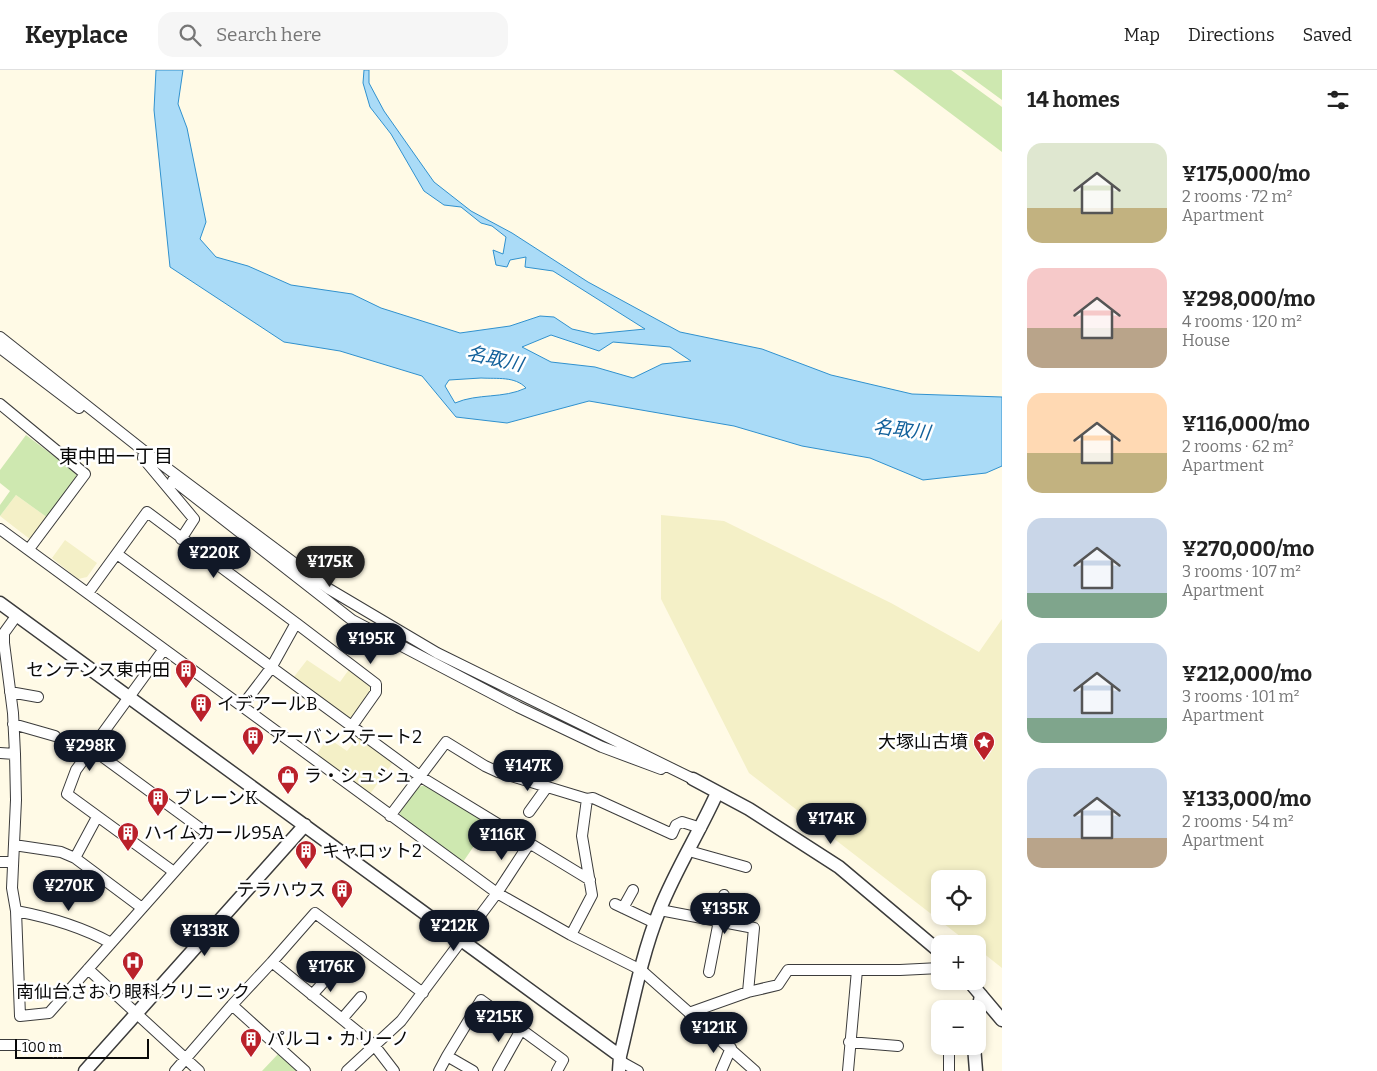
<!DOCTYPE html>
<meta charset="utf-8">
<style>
body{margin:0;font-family:Bitter,"Noto Sans JP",serif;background:#f6f6f6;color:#222;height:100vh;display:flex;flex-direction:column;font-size:19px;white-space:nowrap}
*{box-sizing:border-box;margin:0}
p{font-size:16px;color:#767676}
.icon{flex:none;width:28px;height:28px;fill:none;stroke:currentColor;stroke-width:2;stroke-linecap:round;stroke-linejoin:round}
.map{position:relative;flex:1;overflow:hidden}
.sheet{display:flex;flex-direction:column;background:#fff;width:375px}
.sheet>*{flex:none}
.buttons{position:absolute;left:931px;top:800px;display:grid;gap:10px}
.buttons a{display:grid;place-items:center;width:55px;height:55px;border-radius:10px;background:#fff;box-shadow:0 2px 8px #0003;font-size:25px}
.scale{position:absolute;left:15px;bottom:12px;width:134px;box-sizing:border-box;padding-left:5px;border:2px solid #090909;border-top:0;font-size:14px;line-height:18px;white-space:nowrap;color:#090909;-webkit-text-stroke:4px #fff;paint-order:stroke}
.price{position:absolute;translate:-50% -42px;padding:0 11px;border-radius:18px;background:#111827;color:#fff;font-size:16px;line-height:32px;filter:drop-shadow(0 1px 2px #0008)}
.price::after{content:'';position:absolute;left:50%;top:30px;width:15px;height:11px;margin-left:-8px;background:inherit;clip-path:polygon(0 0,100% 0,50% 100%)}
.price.selected{background:#222;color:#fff}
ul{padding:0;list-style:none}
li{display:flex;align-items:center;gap:15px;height:125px;padding:0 25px}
li span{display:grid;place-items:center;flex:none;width:140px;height:100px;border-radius:15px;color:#555}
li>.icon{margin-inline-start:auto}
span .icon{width:60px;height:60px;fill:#fffc;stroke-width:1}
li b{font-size:21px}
h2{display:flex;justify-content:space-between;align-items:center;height:60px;padding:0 25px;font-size:21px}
header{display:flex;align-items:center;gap:30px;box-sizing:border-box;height:70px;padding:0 25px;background:#fff;border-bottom:1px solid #e0e0e0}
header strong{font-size:24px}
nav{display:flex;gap:28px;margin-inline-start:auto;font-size:18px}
.search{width:350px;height:45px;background:#f6f6f6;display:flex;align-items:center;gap:12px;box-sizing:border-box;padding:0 18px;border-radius:15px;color:#767676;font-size:19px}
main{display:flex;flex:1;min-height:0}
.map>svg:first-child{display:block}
</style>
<header>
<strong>Keyplace</strong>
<div class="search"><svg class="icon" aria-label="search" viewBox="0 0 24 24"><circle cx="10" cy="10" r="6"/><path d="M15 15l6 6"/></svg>Search here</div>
<nav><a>Map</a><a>Directions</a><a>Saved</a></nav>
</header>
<main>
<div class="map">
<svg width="1002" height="1001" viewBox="0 0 1002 1001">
<rect width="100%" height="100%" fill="#fffae6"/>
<path fill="#f4f0c7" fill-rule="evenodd" d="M16,425L48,448L31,470L0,446Z
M661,445L724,451L891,533L979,582L1002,549V898L978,879V874H970L749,703L661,529ZM940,809H978V846H940Z
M65,470L97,493L87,507L78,509L52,488Z
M307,590L340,612L350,598L372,614L373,621L354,647L347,648L293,608Z
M359,666L394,691L370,724L316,685L328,668L347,681Z"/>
<path fill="#cee8b0" d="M893,0H951L1002,37V82Z
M961,0H1002V30Z
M26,365L75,402L77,408L48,448L16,425L0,446V435L10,421L0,413V400Z
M426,715L489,754L463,792L403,749L399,742L418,717Z
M279,983L299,1001H262Z"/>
<path fill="#aadbf7" stroke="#3091ce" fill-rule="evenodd" d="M156,0H183L178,34L187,58L206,152L200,169L216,187L248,196L291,215L352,224L381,238L460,263L510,256L540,246L554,247L572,259L594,264L645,259L553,201L525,197L526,187L510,190L507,197L496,195L493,180L503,184L506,167L492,156L481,153L461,137L444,135L424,121L391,64L370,37L363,13L364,0H369V13L384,41L434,112L471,141L512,163L588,212L680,262L762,279L831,305L912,324L1002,327V396L986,403L923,410L870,388L802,376L734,356L589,331L507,353L456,347L422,306L340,281L284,272L170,197L154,40ZM551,265L599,281L613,272L670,277L691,291L662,294L633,308L595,297L551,292L522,277ZM481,308C497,309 515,306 526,318C503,329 478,323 455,333L445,316L449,310Z"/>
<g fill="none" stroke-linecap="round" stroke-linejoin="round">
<g stroke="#3c3c3c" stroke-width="12">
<path id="minor" d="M0,267L144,381L329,519L437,583L693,709
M0,278L79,338
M0,334L85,404L29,479
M144,381L143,388L194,449L181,469
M173,410L352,550L518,637L602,677L661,699
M0,459L497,823L571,865L641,900L755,1001
M117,484L421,707L590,810
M88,523L147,442L296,553L271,598L242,636
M17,545L4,563V573L13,643L15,684L16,730L12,818L16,841L20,946L49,943L208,764L92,679
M296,553L376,614V622L352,656
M164,579L76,700L67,724L174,802
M10,622L38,627
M13,654L55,666
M0,683L15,684
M529,742L547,717
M390,746L446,672L485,696L498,702L587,729L593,728L672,764L676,755L682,752L701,758
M14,775L61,782L75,788L142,838
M689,781L746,797
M75,788L97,747
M0,792H13
M615,834L655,853
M623,838L633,820
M660,840L754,858L748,922
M16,841C48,847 82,857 111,873
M571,865L592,825L582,766L587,729
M272,892L315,843L423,923
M88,899L199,1001
M709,902L724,825
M312,925L331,904
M232,935L272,892L374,975L394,1001
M689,943L748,922L778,915L788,900H900L940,898
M342,949L361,927
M849,972L898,976
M0,975H26
M949,976V1001
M447,986L481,930L563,990L557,1001
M620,991L638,1001
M175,1001L232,935L305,1001
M347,1001L401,951L497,823L529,774
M439,1001L447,986L473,1001
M498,1001L522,958
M721,1001L731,978
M848,1001L857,900"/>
</g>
<g stroke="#3c3c3c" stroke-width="15">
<path id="tertiary" d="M0,533L620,986
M693,709L749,739L839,797L940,882
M969,911L1002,950
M978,942L981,925
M974,976L976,1001
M85,1001L305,755
M619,1001L620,986C632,937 641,886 660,839C676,799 699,763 717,723"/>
</g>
<use href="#minor" stroke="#fff" stroke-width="10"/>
<use href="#tertiary" stroke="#fff" stroke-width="12"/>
</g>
<defs>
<g id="building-pin" transform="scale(1.125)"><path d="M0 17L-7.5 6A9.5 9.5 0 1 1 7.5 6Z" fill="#ba212a" stroke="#fff"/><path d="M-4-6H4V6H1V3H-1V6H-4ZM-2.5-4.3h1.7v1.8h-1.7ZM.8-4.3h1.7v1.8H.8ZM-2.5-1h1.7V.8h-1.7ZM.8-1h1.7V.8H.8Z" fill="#fff"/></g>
<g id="sight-pin" transform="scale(1.125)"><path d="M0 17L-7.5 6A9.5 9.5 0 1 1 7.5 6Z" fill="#ba212a" stroke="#fff"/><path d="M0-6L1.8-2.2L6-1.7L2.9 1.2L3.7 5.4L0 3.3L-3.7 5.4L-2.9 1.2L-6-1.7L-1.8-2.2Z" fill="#fff"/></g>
<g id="shop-pin" transform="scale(1.125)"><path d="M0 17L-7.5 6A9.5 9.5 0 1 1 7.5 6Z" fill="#ba212a" stroke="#fff"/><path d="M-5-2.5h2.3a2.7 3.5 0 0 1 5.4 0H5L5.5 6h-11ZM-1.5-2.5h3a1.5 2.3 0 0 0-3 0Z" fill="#fff"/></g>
<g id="hospital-pin" transform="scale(1.125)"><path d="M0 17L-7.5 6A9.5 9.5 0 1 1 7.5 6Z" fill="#ba212a" stroke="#fff"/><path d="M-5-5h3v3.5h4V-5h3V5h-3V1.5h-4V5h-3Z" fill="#fff"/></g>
</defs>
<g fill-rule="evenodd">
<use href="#building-pin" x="186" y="600"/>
<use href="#building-pin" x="201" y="634"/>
<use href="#building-pin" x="253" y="667"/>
<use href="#sight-pin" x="984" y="672"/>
<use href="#shop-pin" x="288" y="706"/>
<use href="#building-pin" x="158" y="728"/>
<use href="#building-pin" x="128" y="763"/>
<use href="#building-pin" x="306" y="781"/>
<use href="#building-pin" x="342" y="820"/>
<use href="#hospital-pin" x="133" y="892"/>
<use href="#building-pin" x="251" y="969"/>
</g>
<g text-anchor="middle" stroke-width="5" stroke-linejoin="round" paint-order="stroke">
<g font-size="18" fill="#090909" stroke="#fff" text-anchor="start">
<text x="170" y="606" text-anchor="end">センテンス東中田</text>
<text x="217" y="640">イデアールB</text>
<text x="269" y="673">アーバンステート2</text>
<text x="968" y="678" text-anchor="end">大塚山古墳</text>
<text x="304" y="712">ラ・シュシュ</text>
<text x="174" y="734">ブレーンK</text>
<text x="144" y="769">ハイムカール95A</text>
<text x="322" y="787">キャロット2</text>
<text x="326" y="826" text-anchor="end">テラハウス</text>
<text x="133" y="928" text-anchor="middle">南仙台さおり眼科クリニック</text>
<text x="267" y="975">パルコ・カリーノ</text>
</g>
<g font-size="19" font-style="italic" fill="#13619b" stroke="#fff">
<text transform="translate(495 288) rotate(13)" y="7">名取川</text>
<text transform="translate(902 359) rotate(7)" y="7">名取川</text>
</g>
<g font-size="19" fill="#090909" stroke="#fff">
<text x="116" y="393">東中田一丁目</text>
</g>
</g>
</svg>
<div class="buttons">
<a><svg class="icon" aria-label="locate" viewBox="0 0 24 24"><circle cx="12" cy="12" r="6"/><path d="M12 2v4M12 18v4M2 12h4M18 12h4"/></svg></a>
<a>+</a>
<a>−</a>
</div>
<div class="scale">100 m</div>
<b class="price" style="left:214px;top:509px">¥220K</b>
<b class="price selected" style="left:330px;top:518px">¥175K</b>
<b class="price" style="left:371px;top:595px">¥195K</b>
<b class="price" style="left:90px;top:702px">¥298K</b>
<b class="price" style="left:528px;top:722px">¥147K</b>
<b class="price" style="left:831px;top:775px">¥174K</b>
<b class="price" style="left:502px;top:791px">¥116K</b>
<b class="price" style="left:69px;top:842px">¥270K</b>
<b class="price" style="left:725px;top:865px">¥135K</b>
<b class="price" style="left:454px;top:882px">¥212K</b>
<b class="price" style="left:205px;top:887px">¥133K</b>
<b class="price" style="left:331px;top:923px">¥176K</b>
<b class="price" style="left:499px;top:973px">¥215K</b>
<b class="price" style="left:714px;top:984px">¥121K</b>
</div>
<section class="sheet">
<h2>14 homes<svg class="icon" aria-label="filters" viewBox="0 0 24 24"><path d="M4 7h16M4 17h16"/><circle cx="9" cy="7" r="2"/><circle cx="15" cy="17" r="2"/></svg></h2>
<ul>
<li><span style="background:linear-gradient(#dfe7d0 65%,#c2b280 0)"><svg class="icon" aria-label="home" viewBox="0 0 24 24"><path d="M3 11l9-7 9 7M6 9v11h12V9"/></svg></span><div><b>¥175,000/mo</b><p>2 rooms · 72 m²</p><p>Apartment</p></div></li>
<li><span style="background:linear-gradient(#f6c9c9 60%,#b9a48a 0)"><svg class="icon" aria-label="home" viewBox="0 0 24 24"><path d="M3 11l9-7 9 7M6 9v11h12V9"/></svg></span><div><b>¥298,000/mo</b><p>4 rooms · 120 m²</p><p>House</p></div></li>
<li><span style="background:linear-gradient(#ffd9b3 60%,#c2b280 0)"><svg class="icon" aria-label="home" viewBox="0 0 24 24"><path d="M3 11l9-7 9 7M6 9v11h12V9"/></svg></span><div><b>¥116,000/mo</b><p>2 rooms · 62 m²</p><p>Apartment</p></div></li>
<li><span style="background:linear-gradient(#c9d6e8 75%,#7fa58c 0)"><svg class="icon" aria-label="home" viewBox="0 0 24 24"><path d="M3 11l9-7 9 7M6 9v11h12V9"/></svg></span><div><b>¥270,000/mo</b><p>3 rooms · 107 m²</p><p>Apartment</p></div></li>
<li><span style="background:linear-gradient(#c9d6e8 75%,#7fa58c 0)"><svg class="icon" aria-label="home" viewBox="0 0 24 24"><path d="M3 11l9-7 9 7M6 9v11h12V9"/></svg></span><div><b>¥212,000/mo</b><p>3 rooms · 101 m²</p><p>Apartment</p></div></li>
<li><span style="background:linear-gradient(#c9d6e8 70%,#b9a48a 0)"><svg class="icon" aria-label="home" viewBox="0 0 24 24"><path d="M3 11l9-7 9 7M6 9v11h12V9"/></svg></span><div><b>¥133,000/mo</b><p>2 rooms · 54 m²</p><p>Apartment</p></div></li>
</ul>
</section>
</main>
